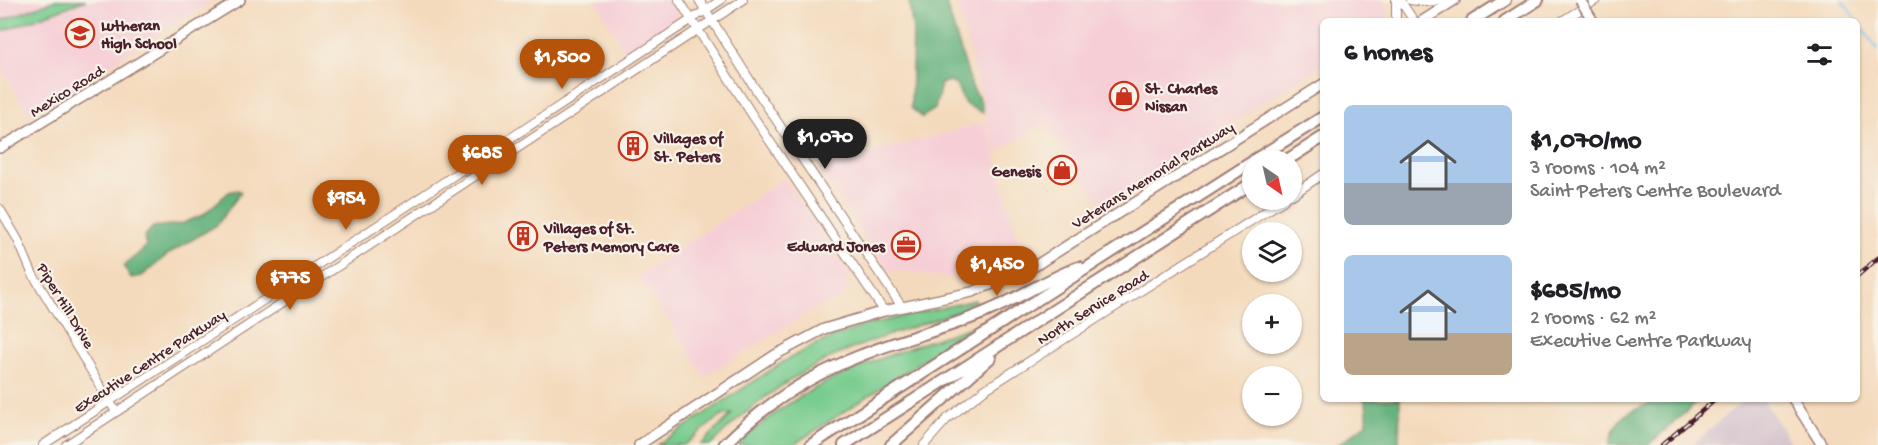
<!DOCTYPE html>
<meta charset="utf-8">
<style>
body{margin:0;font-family:"Gochi Hand",sans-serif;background:#f6f6f6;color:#202124;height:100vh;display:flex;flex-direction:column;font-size:22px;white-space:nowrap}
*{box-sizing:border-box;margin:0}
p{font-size:20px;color:#757577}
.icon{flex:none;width:33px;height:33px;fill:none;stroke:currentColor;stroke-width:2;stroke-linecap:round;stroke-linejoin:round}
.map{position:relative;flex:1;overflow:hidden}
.side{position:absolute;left:1320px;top:18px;width:540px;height:384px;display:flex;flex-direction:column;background:#fff;border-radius:9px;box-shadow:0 2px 4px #0004}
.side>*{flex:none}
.needle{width:39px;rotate:146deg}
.buttons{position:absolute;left:1242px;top:150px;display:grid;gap:12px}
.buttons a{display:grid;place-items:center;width:60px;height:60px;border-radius:50%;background:#fff;box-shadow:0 2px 4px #0004;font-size:30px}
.price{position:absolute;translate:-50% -51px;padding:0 14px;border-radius:21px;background:#b45309;color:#fff;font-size:20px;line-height:39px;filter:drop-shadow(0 2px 3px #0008)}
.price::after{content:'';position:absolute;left:50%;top:36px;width:18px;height:14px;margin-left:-9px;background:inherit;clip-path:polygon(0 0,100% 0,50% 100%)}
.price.active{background:#222;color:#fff}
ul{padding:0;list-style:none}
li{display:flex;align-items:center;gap:18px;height:150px;padding:0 24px}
li span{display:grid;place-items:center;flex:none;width:168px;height:120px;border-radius:9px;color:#555}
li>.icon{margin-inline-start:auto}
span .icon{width:72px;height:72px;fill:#fffc;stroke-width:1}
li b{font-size:26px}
h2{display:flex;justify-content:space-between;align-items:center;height:72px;padding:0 24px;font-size:26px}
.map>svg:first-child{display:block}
</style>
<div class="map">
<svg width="1878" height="445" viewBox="0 0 1878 445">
<rect width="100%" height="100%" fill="#f7f3e8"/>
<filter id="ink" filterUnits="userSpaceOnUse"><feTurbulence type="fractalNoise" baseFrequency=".0167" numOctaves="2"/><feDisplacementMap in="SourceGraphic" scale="12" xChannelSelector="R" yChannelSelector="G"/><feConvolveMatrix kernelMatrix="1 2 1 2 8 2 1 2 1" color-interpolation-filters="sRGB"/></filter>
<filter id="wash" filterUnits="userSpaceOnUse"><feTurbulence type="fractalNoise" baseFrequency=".008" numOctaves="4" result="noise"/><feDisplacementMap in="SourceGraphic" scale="24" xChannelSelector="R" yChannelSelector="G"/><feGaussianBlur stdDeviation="1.35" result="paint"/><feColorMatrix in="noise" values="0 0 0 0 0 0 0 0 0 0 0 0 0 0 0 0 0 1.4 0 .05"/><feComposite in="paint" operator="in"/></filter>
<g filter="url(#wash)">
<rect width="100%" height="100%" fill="#f4dabc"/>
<path fill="#f6cfd6" d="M0,0H213L29,115L0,66Z
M596,0H671L677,9V21L626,53Z
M956,0H1381L1389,12L1385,21H1323V64L1103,206L1044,123L996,153Z
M986,122L1022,256L947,278L888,270L818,167Z
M784,178L849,274L843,298L818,307L705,376L639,276Z"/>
<path fill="#d1bdc9" d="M1745,399H1763L1792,445H1692Z"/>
<path fill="#79cc8f" stroke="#62765d" stroke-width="1.5" d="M56,0H86L0,32V21Z
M975,300L977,304C928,324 877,336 830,358C786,379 745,410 711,445H701L732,414L724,415L713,422L684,445H657L783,362L814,345L866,325Z
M977,325L793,445H738C803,379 891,354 977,325Z"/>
<path fill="#62b07a" stroke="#566852" stroke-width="1.5" d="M909,0H945L972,87L981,102L983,113L965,104L956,85L948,81L941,84L935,109L922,117L911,108L913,32Z
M238,190L241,192L217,225L168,254L142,276L131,278L124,267C130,258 140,255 146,246L144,237L153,227L181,224L203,215L229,192Z
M1364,399H1400L1399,445H1338L1367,423V408Z
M1659,399H1701L1648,445H1609C1618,409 1630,414 1659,399Z"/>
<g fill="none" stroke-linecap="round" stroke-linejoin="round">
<path stroke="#71bdeb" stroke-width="2" d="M1842,0L1857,21
M1857,21L1878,50"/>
</g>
</g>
<g filter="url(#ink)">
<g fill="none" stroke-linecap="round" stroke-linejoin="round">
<g stroke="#9f7c74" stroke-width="10">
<path id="minor" d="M679,0L753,116L884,311
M699,0L758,93L902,307
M1396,0V21
M1400,0L1414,21
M1410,0L1425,2L1443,0
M1562,21L1596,0
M1292,195L1323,174
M0,209L18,240L32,273L116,412
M43,445L721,0
M66,445L743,0
M924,445L947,419L984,390L1284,200"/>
</g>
<g stroke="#9f7c74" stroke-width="12">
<path id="major" d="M1422,21L1455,0
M0,148L240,0
M1793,399L1822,445
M639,445L775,355L824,329L884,311L972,292L1030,269L1323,84"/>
</g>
<g stroke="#9f7c74" stroke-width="14">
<path id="highway" d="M1472,21L1505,0
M1505,21L1538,0
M1254,160L1323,117
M1287,160L1323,137
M724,445C763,406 810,375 862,355C903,338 947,329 988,311C1019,298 1047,279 1079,267
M811,445L1252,162
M844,445L1252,183
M891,445L990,358"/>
</g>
<use href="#minor" stroke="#fff" stroke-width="8"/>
<use href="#major" stroke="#fff" stroke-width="9"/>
<use href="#highway" stroke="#fff" stroke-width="10"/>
<g stroke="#4a1f2b" stroke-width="4.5">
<path id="rail" d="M1857,276L1878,258
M1662,445L1716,399"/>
</g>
<use href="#rail" stroke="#f7f3e8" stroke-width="2" stroke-dasharray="7" stroke-linecap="butt"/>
<g stroke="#9f7c74" stroke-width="12" stroke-linecap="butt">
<path id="major-bridge" d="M1580,0L1593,21"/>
</g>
<use href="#major-bridge" stroke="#fff" stroke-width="9"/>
</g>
</g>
<defs>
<g id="school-ring" transform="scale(1.5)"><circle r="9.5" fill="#f7f3e8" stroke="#c8321e" stroke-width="1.5"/><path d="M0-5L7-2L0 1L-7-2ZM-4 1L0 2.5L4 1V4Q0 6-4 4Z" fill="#c8321e"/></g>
<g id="shop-ring" transform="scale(1.5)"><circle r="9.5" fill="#f7f3e8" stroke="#c8321e" stroke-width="1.5"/><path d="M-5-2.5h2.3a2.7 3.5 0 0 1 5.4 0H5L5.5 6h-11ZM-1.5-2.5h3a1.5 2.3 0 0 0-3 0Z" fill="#c8321e"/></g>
<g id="building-ring" transform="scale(1.5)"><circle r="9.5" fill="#f7f3e8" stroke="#c8321e" stroke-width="1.5"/><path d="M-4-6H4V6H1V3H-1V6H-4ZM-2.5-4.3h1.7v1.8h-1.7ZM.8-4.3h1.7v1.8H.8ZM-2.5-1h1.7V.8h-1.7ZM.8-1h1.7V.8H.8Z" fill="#c8321e"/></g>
<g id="office-ring" transform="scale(1.5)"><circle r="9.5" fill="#f7f3e8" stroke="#c8321e" stroke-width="1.5"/><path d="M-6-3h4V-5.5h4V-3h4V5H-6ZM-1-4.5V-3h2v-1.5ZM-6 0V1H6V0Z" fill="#c8321e"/></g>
</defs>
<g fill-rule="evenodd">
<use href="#school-ring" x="80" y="33"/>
<use href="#shop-ring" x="1124" y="96"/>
<use href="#building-ring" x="633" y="146"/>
<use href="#shop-ring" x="1062" y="170"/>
<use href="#building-ring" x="523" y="236"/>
<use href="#office-ring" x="906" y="245"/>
</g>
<g text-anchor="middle" stroke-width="4.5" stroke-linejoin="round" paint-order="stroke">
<g font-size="16" font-weight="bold" fill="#4a1f2b" stroke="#f7f3e8" text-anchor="start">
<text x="101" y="30">Lutheran<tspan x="101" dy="18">High School</tspan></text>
<text x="1145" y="93">St. Charles<tspan x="1145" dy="18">Nissan</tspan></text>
<text x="654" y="143">Villages of<tspan x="654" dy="18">St. Peters</tspan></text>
<text x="1041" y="176" text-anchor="end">Genesis</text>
<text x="544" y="233">Villages of St.<tspan x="544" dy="18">Peters Memory Care</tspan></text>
<text x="885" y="251" text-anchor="end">Edward Jones</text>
</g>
<g font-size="16" fill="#4a1f2b" stroke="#f7f3e8">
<text transform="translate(66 90) rotate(-32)" y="6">Mexico Road</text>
<text transform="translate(1152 174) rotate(-32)" y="6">Veterans Memorial Parkway</text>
<text transform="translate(67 305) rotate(59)" y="6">Piper Hill Drive</text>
<text transform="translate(1092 306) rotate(-32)" y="6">North Service Road</text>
<text transform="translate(149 360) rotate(-33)" y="6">Executive Centre Parkway</text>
</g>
</g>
</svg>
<div class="buttons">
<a><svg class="needle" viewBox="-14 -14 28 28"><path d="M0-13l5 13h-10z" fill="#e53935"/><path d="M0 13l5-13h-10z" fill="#757577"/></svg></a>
<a><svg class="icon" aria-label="layers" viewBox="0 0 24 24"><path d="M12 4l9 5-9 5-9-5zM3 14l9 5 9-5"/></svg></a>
<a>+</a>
<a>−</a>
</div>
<b class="price" style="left:562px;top:90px">$1,500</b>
<b class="price active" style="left:825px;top:170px">$1,070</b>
<b class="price" style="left:482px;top:186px">$685</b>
<b class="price" style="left:346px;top:231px">$954</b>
<b class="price" style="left:997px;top:297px">$1,450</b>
<b class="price" style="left:290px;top:311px">$775</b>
<section class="side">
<h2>6 homes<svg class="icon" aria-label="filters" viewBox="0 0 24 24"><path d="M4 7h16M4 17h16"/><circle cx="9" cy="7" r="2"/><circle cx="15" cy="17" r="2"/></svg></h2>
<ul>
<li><span style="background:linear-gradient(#a9c7e8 65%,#9aa5b1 0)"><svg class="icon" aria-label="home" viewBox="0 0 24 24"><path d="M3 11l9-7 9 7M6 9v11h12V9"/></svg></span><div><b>$1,070/mo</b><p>3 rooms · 104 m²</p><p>Saint Peters Centre Boulevard</p></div></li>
<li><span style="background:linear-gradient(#a9c7e8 65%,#b9a48a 0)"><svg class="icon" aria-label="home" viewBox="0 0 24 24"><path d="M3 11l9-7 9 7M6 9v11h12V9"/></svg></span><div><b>$685/mo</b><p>2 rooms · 62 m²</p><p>Executive Centre Parkway</p></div></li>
</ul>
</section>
</div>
